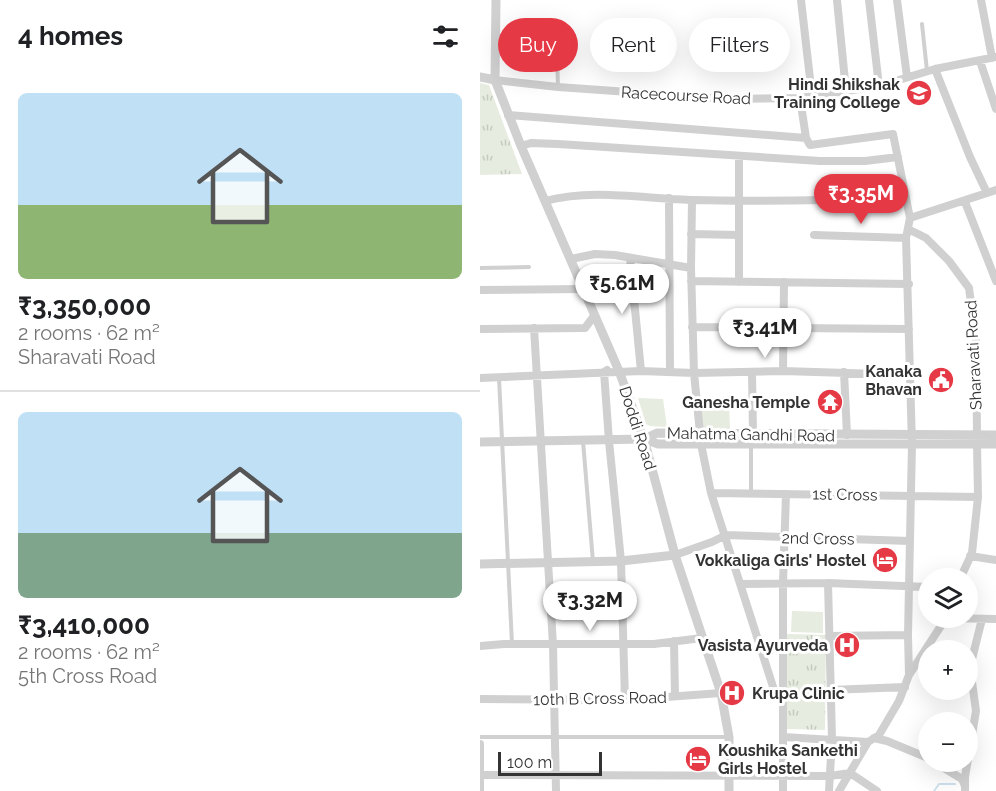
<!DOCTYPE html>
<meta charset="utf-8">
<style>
body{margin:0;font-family:Raleway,sans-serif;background:#f6f6f6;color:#202124;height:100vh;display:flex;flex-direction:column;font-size:22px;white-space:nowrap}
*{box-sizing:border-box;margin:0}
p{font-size:20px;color:#757577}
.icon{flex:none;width:33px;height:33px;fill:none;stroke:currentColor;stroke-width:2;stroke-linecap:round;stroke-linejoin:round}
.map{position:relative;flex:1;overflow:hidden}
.drawer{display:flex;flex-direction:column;background:#fff;width:480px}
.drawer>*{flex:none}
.top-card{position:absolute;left:18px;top:18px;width:408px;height:54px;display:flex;gap:12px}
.fabs{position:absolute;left:438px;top:568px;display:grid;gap:12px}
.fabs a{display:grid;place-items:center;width:60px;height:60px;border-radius:50%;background:#fff;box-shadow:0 6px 24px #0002;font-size:30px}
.scale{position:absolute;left:18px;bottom:15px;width:104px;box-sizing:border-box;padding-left:6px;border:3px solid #333;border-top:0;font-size:16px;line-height:21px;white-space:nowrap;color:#333;-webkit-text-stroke:4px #fff;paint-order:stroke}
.price{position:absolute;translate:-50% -51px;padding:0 14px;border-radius:21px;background:#fff;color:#222;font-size:20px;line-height:39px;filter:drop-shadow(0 2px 3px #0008)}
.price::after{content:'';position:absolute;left:50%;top:36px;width:18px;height:14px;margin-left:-9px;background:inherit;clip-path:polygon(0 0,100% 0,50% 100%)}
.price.active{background:#e63946;color:#fff}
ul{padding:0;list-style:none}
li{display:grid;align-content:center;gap:12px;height:318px;padding:0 18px}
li+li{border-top:2px solid #e0e0e0}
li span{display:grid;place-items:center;height:186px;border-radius:9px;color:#555}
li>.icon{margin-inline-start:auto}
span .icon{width:108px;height:108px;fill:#fffc;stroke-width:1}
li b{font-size:26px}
h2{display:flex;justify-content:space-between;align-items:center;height:72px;padding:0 18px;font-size:26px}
.tag{padding:0 21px;border-radius:27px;background:#fff;box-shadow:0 6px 24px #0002;font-size:21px;line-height:54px}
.tag.active{background:#e63946;color:#fff}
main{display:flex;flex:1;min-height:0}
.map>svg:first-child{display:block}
</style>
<main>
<section class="drawer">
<h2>4 homes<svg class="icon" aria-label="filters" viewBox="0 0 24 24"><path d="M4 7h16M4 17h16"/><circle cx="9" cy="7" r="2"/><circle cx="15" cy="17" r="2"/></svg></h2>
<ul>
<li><span style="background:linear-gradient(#bfe0f5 60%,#8fb573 0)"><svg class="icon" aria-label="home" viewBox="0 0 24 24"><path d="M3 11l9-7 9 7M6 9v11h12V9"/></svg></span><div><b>₹3,350,000</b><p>2 rooms · 62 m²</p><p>Sharavati Road</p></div></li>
<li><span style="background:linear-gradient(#bfe0f5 65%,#7fa58c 0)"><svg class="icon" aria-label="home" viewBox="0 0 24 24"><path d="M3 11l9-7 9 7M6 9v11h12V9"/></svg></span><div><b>₹3,410,000</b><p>2 rooms · 62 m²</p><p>5th Cross Road</p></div></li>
</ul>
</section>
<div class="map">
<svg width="516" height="791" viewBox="0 0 516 791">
<defs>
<pattern id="park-tufts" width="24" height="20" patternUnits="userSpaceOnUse" patternTransform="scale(1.5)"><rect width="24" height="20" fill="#e6ecdf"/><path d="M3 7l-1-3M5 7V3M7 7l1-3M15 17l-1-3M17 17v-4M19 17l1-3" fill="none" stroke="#c6cbc0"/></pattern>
</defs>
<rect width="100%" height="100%" fill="#fff"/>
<path fill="#e6ecdf" d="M158,398L183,399L187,427L170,426L166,424Z
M220,402L249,403L250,429H223Z
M312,611L343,612V633L311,632Z"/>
<path fill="url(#park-tufts)" d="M0,83L9,85L42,174L0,175Z
M307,634L346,635L345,730L306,729Z"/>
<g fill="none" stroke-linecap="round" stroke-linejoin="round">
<path stroke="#cfe2ee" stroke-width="2" d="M454,791L459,784H475"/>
<path stroke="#d0d0d0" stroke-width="4" d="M442,24L447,71
M76,26L78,87
M0,268L49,267
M19,378L32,644
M103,441L113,562
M271,492V446
M0,737H248"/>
<path stroke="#d0d0d0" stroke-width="8" d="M321,0L332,96
M357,0L366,91
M389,0L399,86
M417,0L427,77
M501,0L512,58
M500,61L516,109
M455,69L490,157L507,193
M15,80L78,87L248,99L320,98L399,86L455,69L516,57
M320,98L326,138L330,145L413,134L430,218L426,238L432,444L428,635L429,675
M28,115L326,138
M41,146L51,143L78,144L340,161H385L418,157
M189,198L190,372
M65,201C114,188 165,199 215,200C286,202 356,200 426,198
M485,202L516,281
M430,218L516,190
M428,229L446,238L469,261L489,288L496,340L497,435
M211,234L259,235
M334,235L426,238
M150,258L161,371
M91,259L115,254L135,255L211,268L214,373L220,433
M211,268L212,200
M211,281L429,284
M259,282V156
M0,290L104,289
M212,327L429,329
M54,328L73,645L76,791
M0,329L105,328L114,316
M127,370L124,372L129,441L141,561L145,700
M303,371L304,282
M272,372L273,434
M364,372L367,435
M0,378L161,371L214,373L303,371L431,375
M221,444L231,493L295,693L303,696
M231,493L498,497
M195,555L232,542L246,535L430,541
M490,556L516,560
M480,579L492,553L498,497L497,444
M348,583L352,739L349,791
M261,584L348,583L448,587
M466,618L516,619
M349,636L428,635
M194,641L195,696
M0,646L24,644H174L222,638
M350,690L425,687
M0,699L145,700L241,693
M303,737L388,742
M394,738L407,741L448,758
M0,744V791
M454,762L482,779L485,786
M370,773L397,791
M0,775L350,776L370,773
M303,791V583L306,494
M359,791L388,742L399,735L419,701L429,675L466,618
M485,791V777L496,711L490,667L502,619"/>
<path stroke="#d0d0d0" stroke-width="9" d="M16,0L15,80L41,146L139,371L164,439L195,555L241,693L249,737V791
M0,77L15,80
M164,439L178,444H516
M0,442L164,439L177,433L516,435
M0,564L141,561L195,555"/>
</g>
<defs>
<g id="university-disc" transform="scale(1.35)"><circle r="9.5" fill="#e63946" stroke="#fff"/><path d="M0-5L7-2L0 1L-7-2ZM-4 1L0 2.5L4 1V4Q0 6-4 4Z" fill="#fff"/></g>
<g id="civic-disc" transform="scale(1.35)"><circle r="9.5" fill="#e63946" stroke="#fff"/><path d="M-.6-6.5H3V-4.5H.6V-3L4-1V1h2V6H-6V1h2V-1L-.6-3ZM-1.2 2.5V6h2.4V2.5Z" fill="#fff"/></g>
<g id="temple-disc" transform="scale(1.35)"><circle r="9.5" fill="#e63946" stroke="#fff"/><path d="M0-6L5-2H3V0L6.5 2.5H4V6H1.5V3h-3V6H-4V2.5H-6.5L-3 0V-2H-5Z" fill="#fff"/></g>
<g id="hotel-disc" transform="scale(1.35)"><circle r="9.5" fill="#e63946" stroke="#fff"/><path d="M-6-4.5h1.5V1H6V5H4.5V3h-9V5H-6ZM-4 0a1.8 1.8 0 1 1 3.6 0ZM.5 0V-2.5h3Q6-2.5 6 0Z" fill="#fff"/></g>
<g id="hospital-disc" transform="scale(1.35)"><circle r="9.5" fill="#e63946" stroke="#fff"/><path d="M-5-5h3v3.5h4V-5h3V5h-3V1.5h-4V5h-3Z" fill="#fff"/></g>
</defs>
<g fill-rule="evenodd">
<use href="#university-disc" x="439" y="93"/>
<use href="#civic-disc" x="461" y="380"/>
<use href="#temple-disc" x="350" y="402"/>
<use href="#hotel-disc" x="405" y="560"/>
<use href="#hospital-disc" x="367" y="645"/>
<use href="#hospital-disc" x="252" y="693"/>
<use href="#hotel-disc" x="218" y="759"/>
</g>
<g text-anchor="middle" stroke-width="6" stroke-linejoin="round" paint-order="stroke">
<g font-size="16" font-weight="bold" fill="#333" stroke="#fff" text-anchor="end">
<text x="420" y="90">Hindi Shikshak<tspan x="420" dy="18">Training College</tspan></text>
<text x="442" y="377">Kanaka<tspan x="442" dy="18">Bhavan</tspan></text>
<text x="330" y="408">Ganesha Temple</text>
<text x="386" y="566">Vokkaliga Girls' Hostel</text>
<text x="348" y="651">Vasista Ayurveda</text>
<text x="272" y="699" text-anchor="start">Krupa Clinic</text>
<text x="238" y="756" text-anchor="start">Koushika Sankethi<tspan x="238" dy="18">Girls Hostel</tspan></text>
</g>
<g font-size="16" fill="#333" stroke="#fff">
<text transform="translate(206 95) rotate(3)" y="6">Racecourse Road</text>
<text transform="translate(493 355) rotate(-93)" y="6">Sharavati Road</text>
<text transform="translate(158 428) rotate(72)" y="6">Doddi Road</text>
<text transform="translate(271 434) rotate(1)" y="6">Mahatma Gandhi Road</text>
<text transform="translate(365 494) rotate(1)" y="6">1st Cross</text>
<text transform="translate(338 538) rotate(1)" y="6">2nd Cross</text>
<text transform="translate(120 698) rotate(-1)" y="6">10th B Cross Road</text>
</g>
</g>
</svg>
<div class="fabs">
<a><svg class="icon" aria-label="layers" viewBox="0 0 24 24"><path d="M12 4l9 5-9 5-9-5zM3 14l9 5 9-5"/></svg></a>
<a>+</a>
<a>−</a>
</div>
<div class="scale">100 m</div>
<b class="price active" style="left:381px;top:225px">₹3.35M</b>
<b class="price" style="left:142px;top:315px">₹5.61M</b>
<b class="price" style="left:285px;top:359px">₹3.41M</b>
<b class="price" style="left:110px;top:632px">₹3.32M</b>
<div class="top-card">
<a class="tag active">Buy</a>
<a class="tag">Rent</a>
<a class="tag">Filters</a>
</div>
</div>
</main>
